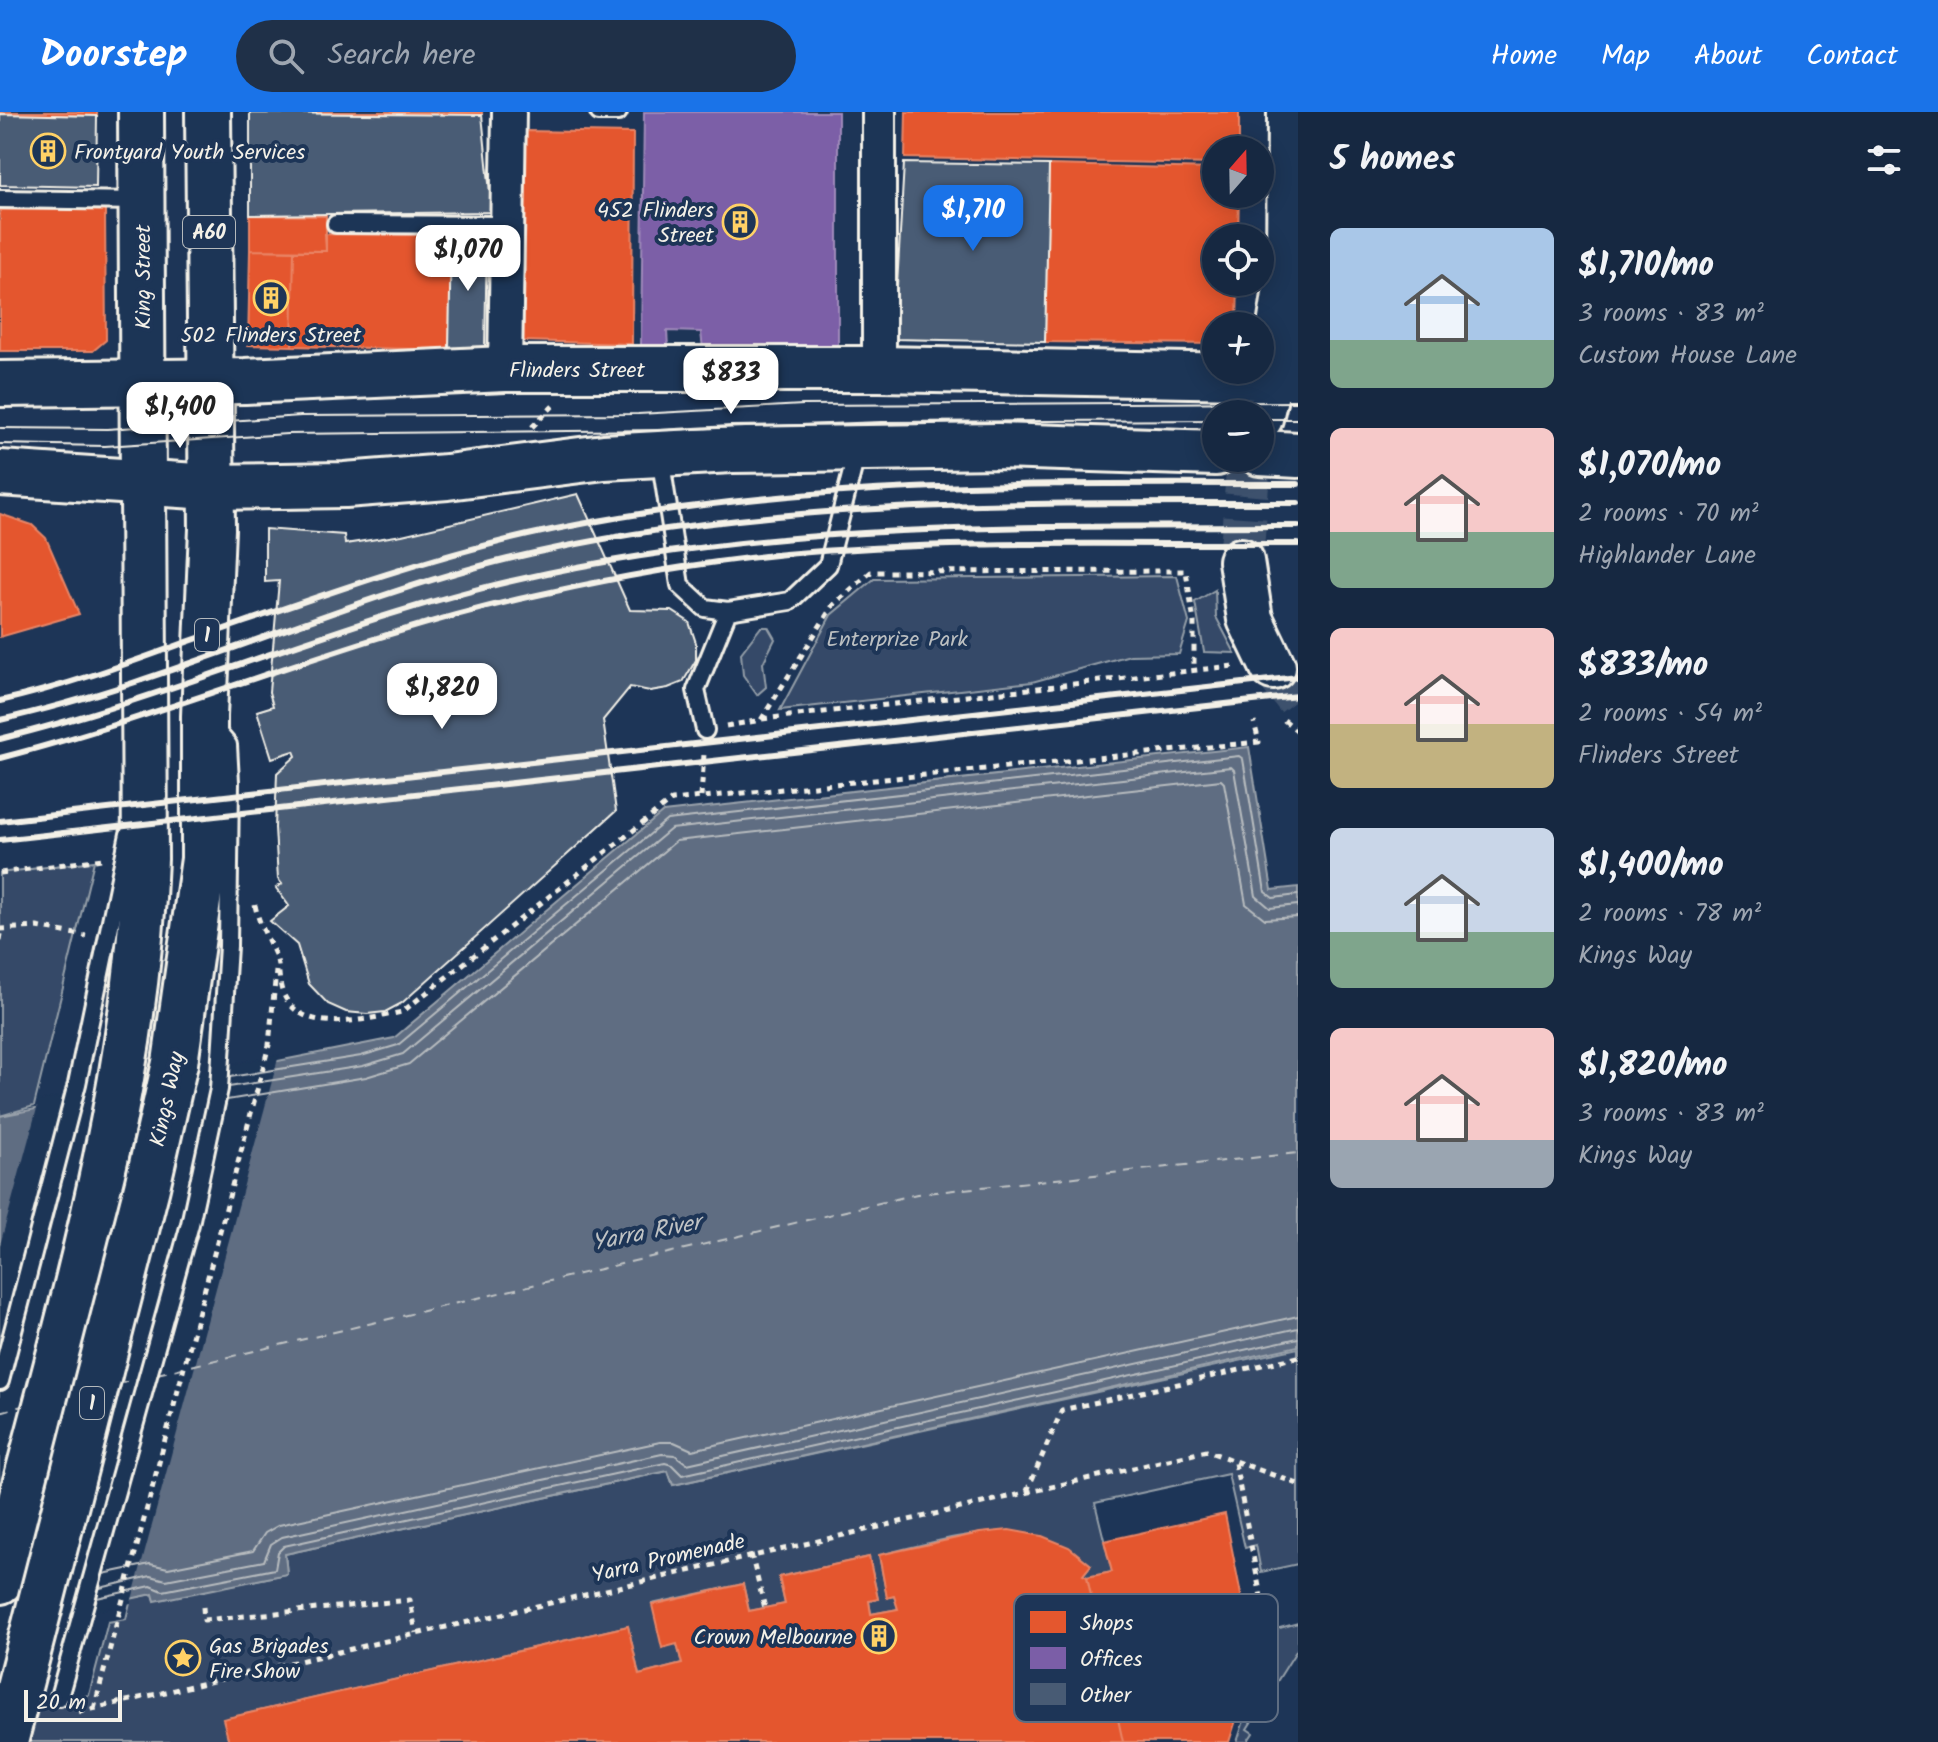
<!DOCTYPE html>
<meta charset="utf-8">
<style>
body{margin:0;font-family:Kalam,sans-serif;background:#1f3048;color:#f1f3f6;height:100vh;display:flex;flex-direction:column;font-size:30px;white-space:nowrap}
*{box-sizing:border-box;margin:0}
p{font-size:26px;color:#9ea6b1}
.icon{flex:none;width:44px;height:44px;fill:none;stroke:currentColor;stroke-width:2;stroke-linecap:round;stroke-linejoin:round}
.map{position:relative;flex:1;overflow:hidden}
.panel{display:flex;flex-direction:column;background:#162841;width:640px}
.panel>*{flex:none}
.needle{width:52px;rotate:20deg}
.tools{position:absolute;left:1202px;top:24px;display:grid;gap:16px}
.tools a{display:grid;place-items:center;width:72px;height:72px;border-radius:50%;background:#162841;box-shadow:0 4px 20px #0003,0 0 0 2px #35445a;font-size:40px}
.scale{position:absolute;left:24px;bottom:20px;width:98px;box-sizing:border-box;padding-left:8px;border:4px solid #f4f1e8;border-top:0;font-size:22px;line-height:28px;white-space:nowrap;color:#f4f1e8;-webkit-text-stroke:6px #1d3557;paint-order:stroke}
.price{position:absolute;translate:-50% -68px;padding:0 18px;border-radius:16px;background:#fff;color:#222;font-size:26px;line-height:52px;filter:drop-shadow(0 2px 4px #0008)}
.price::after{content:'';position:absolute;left:50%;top:48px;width:24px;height:18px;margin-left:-12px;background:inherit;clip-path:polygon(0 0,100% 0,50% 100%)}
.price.active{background:#1a73e8;color:#fff}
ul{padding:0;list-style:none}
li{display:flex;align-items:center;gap:24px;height:200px;padding:0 32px}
li span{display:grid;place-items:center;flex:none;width:224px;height:160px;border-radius:12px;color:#555}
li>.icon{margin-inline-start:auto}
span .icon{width:96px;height:96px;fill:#fffc;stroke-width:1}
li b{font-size:34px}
h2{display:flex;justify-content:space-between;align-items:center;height:96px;padding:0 32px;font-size:34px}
header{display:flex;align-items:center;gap:48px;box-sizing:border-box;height:112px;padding:0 40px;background:#1a73e8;color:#fff}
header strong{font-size:38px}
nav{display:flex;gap:44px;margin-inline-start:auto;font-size:28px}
.search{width:560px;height:72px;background:#1f3048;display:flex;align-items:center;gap:20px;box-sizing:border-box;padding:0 28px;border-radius:44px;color:#9ea6b1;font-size:30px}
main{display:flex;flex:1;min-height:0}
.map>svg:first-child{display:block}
</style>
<header>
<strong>Doorstep</strong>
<div class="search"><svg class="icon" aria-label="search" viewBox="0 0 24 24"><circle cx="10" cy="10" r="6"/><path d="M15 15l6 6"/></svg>Search here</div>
<nav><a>Home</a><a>Map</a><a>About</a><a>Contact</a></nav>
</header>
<main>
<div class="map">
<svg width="1298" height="1630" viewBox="0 0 1298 1630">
<rect width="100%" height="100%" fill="#1d3557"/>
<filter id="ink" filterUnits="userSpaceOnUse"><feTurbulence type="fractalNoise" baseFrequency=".0125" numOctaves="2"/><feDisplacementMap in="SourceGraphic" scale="16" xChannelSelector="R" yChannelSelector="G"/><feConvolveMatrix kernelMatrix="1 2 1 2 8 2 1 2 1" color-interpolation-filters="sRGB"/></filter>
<g filter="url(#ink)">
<path fill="#354a67" stroke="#949ea8" stroke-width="2" d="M1177,464L1189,510L1179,542L1130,543L1032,570L780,598L831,503L874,467Z
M1215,478L1216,505L1235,541L1204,540L1195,490Z
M761,515H768L775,527L763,551L766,575L757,583L743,563L741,541Z
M94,749L34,994L0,1004V761Z
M1298,1236V1452L1261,1460L1256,1433L1245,1436L1228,1362L1095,1391L1112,1460L1087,1465L1083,1463L1091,1453C1026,1397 954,1426 879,1443L887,1485L894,1484L898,1497L871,1502L869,1489L878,1487L869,1445L779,1465L785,1492L749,1499L743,1472L652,1492L677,1532L682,1552L639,1563L628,1514L224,1607L229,1630H0V1603L89,1583L108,1510L126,1507L131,1486L153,1482L155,1488L287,1462L285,1442L668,1359L673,1373Z
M1298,1511V1536L1247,1617L1253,1621L1247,1630H1237L1258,1566L1257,1522Z"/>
<path fill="#5e6d82" stroke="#9aa2ab" stroke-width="2" d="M1249,635L1272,778L1298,775V1234L673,1373L668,1359L285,1442L287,1462L155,1489L153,1482L0,1515V1004L394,926L663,700Z"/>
<path fill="#1d3557" d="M279,943L131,1491L0,1519V1133L39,989Z"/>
<path fill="#e4572e" stroke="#e98566" stroke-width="2" d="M0,0H97V4L0,2Z
M482,0V3L250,1V0Z
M906,0H1239V38H1216V52L905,46Z
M526,19L633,21L632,232L522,229Z
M1049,53L1216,57V82H1239L1238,126H1216V170H1238L1237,214H1216V232L1045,230Z
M0,98H105L106,228L93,239H0Z
M250,103L326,104V139L250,138Z
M325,122L451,123L449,238L292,234L294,139H326Z
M250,138L294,139L292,234L248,233Z
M0,402L32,413L46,426L79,502L0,525Z
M1225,1402L1251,1533L1252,1558L1229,1630H1123L1087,1465L1112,1460L1104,1429Z
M1009,1418L1042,1424L1069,1435L1091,1453L1083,1463L1087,1465L1123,1630H229L223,1607L628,1514L639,1563L682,1552L677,1532L662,1536L652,1493L743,1472L749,1499L785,1492L779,1465L869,1445L878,1487L869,1489L871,1502L898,1497L894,1484L887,1486L879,1443L980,1421Z"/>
<path fill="#7b5ea7" stroke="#9f8aba" stroke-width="2" d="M644,0H838V237H703L701,220L667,219L668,235H641Z"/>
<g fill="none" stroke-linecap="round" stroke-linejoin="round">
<path stroke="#b8bcbf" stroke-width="2" d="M230,965L361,944L398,933L667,708L1239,644L1243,647L1265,780L1273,786L1298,783
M229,975L363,954L403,942L671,717L1231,655L1234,658L1256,784L1270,796L1298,793
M227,988L366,965L409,952L676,729L1221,668L1224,671L1246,792L1265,807L1298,805
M103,1462L150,1452L168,1456L253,1439L265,1421L279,1413L660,1330H674L692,1338L1298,1204
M100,1476L151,1464L166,1468L264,1449L271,1432L282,1425L662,1342L675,1343L687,1352L1298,1216
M97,1486L151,1474L163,1479L275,1457L278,1440L284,1434L665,1351L672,1353L682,1363L1298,1226"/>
<path stroke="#c0c3c4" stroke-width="2" stroke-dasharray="10 8" stroke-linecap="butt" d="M157,1262L917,1082L1298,1041
M118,1272L139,1267
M0,1300L22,1294"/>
</g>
<path fill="#485b74" stroke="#f4f1e8" stroke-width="2" d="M250,1L482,3L492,100L250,103Z
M0,2L97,4L96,75L0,73Z
M904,51L1049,53L1045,230L894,227Z
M451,123L487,126L485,236L449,238Z
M578,382L630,498L672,499L689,510L696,531V548L683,570L668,576L650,579L630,575L603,608L616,699L402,891L385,900L367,902L346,900L328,892L309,872L297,833L270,809L289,794L276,776L282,772L278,767L275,716L277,661L296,644L294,639L272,646L257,599L273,594L269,580L279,469L265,470V417L344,423L345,432L402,423Z"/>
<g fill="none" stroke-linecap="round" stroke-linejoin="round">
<path stroke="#3d516d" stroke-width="44" stroke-dasharray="44 22" stroke-linecap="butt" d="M1241,449L1248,360
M1273,555L1298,587"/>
<g stroke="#f4f1e8" stroke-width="22">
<path id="lane" d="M599,0H618
M0,87L140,89
M336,112L509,113
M660,344L680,473L705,496L728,499L790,489L828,453L857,340
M705,618L696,578L728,499
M0,1269L77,972L129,722
M59,1585L190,1112L219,977L228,834L230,670L228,633L212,614"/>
</g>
<g stroke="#f4f1e8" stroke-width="38">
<path id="street" d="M505,257L509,0
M879,257V0"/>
</g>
<g stroke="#f4f1e8" stroke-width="50">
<path id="secondary" d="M0,272L245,269L505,257H879L1298,265
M1260,306L1277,234L1289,157L1290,0
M1260,341L1298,343
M0,361L211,375L345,373L447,365L604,345L732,338L998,334L1216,341
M1241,449L1250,507L1273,555"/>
</g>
<g stroke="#f4f1e8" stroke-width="50">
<path id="highway" d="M175,951L204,747V604L212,417L208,0
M0,1469C60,1232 136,993 145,747L141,0"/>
</g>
<path stroke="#f4f1e8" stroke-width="5" stroke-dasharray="6 6" stroke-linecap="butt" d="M532,315L553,294
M762,607L1233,554
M1284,608L1298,619
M726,614L761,608L833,493L871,460L1186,459L1194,510V558
M701,685L704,642
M0,761L102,747
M255,793C259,813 268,826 276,845C280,856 278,870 283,881C302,925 367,907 402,900L672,688L1259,630L1254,610
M0,817L37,815L86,824
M0,828L2,817
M1235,1351L1261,1485L1242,1490
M1027,1379L1062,1298L1298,1245
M751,1442L765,1496
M203,1495L204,1508L410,1488L416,1521
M94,1597L269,933L276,859
M79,1600L1207,1339L1298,1372"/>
<use href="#lane" stroke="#1d3557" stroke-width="16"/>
<use href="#street" stroke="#1d3557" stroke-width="32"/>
<use href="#secondary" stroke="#1d3557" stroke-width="44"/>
<use href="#highway" stroke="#1d3557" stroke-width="44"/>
<path stroke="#f4f1e8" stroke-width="2" d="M1260,307H1298
M0,316L107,317L301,304L638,302L803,293L1298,290
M0,332L105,334L287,322L662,318L882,310L1216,308"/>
<path stroke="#f4f1e8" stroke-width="6" d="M0,589C63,575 124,553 184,531C298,492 410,450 528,423C782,366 1040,372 1298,372
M0,608C174,569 335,489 508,447C768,384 1033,392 1298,391
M0,627C175,584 340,508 516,468C776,408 1033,415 1298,414
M0,646C183,599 357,521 542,482C622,464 703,450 785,442C955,427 1127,433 1298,432
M0,709L1298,565
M0,728L1298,584"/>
<g stroke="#f4f1e8" stroke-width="50" stroke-linecap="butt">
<path id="highway-bridge" d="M5,1630L147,1075L175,951"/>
</g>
<use href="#highway-bridge" stroke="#1d3557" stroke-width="44"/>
</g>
</g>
<defs>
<g id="building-ring" transform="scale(1.8)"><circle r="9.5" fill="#1d3557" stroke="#ffd166" stroke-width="1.5"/><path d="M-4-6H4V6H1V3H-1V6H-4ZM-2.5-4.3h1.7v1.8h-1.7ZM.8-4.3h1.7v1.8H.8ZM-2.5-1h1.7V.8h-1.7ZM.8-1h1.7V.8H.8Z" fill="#ffd166"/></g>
<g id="sight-ring" transform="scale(1.8)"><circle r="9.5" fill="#1d3557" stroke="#ffd166" stroke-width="1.5"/><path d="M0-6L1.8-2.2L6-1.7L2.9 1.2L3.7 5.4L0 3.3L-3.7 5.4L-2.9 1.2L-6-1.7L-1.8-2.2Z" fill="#ffd166"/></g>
</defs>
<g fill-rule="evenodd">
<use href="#building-ring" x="48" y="39"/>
<use href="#building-ring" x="740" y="110"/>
<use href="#building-ring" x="271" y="186"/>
<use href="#building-ring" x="879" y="1524"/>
<use href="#sight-ring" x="183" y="1546"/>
</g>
<g text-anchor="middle" stroke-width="8" stroke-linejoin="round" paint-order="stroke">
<g fill="#1d3557" stroke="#b4b9bc" stroke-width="2">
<rect x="183" y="104" width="52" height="32" rx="6"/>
<rect x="195" y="507" width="24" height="32" rx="6"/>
<rect x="80" y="1275" width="24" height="32" rx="6"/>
</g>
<g font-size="20" font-weight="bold" fill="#f4f1e8">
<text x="209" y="127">A60</text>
<text x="207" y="530">1</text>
<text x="92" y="1298">1</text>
</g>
<g font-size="22" fill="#f4f1e8" stroke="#1d3557" text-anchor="start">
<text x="74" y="47">Frontyard Youth Services</text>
<text x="714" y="105" text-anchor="end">452 Flinders<tspan x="714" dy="25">Street</tspan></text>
<text x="271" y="230" text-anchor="middle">502 Flinders Street</text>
<text x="853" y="1532" text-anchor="end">Crown Melbourne</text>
<text x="209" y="1541">Gas Brigades<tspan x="209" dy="25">Fire Show</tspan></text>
</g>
<g font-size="22" fill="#f4f1e8" stroke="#1d3557">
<text transform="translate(142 165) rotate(-90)" y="8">King Street</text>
<text x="577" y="265">Flinders Street</text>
<text transform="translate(166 987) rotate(-78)" y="8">Kings Way</text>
<text transform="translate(668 1445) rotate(-13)" y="8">Yarra Promenade</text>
</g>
<g font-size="22" fill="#bbbfc1" stroke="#1d3557">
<text x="897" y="534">Enterprize Park</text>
</g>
<g font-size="24" font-style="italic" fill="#c0c3c4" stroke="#1d3557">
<text transform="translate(646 1120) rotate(-11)" y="8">Yarra River</text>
</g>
</g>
<rect x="1014" y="1482" width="264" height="128" rx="12" fill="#1d3557" stroke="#5e6d82" stroke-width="2"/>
<rect x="1030" y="1499" width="36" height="22" fill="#e4572e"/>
<rect x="1030" y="1535" width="36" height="22" fill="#7b5ea7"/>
<rect x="1030" y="1571" width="36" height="22" fill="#485b74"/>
<g font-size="22" fill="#f4f1e8">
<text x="1080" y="1518">Shops</text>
<text x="1080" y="1554">Offices</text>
<text x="1080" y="1590">Other</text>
</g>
</svg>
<div class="tools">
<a><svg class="needle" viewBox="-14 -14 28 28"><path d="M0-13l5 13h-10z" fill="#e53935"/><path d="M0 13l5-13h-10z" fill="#9ea6b1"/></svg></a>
<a><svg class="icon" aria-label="locate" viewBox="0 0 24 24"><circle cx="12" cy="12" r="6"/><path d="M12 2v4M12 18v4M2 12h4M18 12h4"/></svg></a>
<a>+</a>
<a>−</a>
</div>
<div class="scale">20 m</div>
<b class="price active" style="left:973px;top:141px">$1,710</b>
<b class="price" style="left:468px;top:181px">$1,070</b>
<b class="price" style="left:731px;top:304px">$833</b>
<b class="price" style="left:180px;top:338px">$1,400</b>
<b class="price" style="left:442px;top:619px">$1,820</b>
</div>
<section class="panel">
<h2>5 homes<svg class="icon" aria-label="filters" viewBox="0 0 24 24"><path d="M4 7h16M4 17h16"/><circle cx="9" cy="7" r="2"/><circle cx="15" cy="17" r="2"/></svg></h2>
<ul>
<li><span style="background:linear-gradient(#a9c7e8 70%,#7fa58c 0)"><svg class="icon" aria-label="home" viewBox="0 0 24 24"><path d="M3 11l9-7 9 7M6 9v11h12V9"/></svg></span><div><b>$1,710/mo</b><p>3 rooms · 83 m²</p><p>Custom House Lane</p></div></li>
<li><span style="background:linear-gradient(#f6c9c9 65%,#7fa58c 0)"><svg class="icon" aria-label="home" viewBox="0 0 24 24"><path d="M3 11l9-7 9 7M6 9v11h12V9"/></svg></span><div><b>$1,070/mo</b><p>2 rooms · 70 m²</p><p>Highlander Lane</p></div></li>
<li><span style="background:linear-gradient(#f6c9c9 60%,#c2b280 0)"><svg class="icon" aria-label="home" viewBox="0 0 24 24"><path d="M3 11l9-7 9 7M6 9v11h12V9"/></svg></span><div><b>$833/mo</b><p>2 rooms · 54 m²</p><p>Flinders Street</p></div></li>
<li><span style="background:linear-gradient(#c9d6e8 65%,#7fa58c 0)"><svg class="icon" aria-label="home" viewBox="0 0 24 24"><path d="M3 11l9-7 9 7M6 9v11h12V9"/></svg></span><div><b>$1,400/mo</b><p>2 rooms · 78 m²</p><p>Kings Way</p></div></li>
<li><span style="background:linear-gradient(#f6c9c9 70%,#9aa5b1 0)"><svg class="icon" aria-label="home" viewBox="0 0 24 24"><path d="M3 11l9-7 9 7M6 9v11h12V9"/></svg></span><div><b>$1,820/mo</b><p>3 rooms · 83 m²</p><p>Kings Way</p></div></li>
</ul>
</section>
</main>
